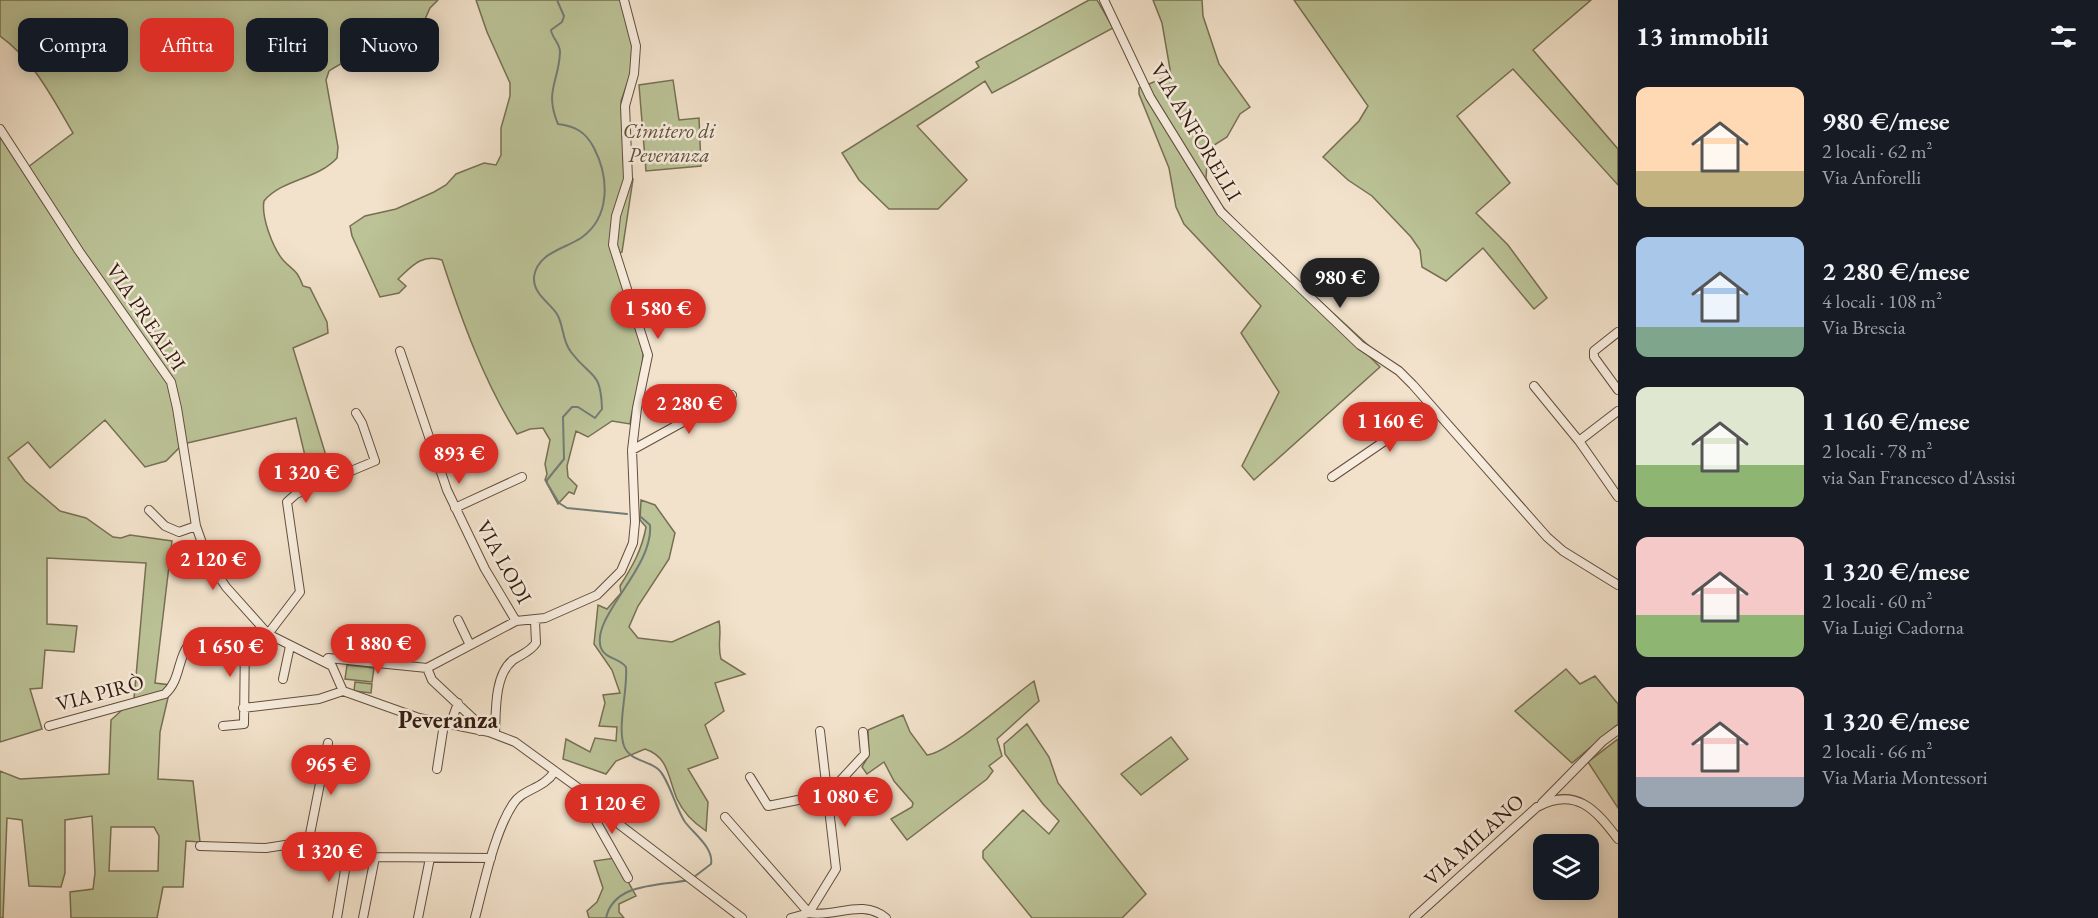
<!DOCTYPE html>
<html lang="it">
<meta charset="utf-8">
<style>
body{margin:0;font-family:"EB Garamond",serif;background:#20242c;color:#f1f3f6;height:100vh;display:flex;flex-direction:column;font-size:22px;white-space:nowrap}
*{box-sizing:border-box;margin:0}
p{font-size:20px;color:#9ea1a6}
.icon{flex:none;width:33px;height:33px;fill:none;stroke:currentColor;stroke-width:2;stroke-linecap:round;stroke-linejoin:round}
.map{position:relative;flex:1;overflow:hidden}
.sheet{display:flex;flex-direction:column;background:#171b24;width:480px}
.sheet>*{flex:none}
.hud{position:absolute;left:18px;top:18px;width:570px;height:54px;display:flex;gap:12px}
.controls{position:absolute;left:1533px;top:834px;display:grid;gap:12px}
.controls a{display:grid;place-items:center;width:66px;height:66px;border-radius:12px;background:#171b24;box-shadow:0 3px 15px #0003;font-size:30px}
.price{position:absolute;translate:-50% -51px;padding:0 14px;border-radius:21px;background:#d93025;color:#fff;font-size:20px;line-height:39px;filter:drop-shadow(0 2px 3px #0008)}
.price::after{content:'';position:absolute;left:50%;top:36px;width:18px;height:14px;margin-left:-9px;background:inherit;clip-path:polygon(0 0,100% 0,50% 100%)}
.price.active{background:#222;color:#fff}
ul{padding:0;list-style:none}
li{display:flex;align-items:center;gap:18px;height:150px;padding:0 18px}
li span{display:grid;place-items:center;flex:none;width:168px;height:120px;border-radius:12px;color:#555}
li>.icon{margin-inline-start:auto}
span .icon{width:72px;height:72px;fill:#fffc;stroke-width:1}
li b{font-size:26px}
h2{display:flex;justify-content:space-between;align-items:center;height:72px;padding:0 18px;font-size:26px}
.pill{padding:0 21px;border-radius:12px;background:#171b24;box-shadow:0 3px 15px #0003;font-size:21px;line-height:54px}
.pill.active{background:#d93025;color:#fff}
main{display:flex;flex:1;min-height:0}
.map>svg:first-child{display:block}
</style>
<main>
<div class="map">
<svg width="1618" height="918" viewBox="0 0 1618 918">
<rect width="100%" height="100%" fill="#f2e2cb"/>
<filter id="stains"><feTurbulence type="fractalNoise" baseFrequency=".00333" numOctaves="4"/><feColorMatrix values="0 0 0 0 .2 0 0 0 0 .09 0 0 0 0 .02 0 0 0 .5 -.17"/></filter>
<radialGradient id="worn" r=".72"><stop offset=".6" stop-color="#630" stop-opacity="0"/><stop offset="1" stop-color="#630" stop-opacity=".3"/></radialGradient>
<path fill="#bbc397" stroke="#776f53" stroke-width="1.5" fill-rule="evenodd" d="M0,0H438L430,8L418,35C388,48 355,53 329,71L326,80L338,147L337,158C317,180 282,179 264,201C261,217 273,248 283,260C294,272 296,268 303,286L310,288L327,322L328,333L293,348L327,459L330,478L300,490L298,461L306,460L296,418L183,444L166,461L145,467L105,420L50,468L28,442L8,458L25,481L60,511L86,518L113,537L121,538L130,535L172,541L155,683L171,685L160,732L158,779L193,781L200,842L186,841L183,887H163L157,918H71L70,892L93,889L95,873L92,816L65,820V873L61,887L29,886L22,820L7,818L3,918H0V771L20,779L109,774L111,720L134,699L146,563L47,558V624L77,626L74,652L45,650L42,688L30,689L42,729L0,742V136L28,167L73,133C53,99 33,59 0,36ZM111,827H154L159,836L158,871H109Z
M476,0H621L633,44L632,70L621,101L624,176L633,179L622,252L615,255L643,353C643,375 633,401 630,424L612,421L588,437L576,431L567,466L568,477L577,486L574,494L569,492L558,504L545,480L547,474L545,464L550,440L543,428L530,429L517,434C484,382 461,318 442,260C422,253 411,267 398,279L406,286L399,293L380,297L352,236L350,226L365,216L396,209L434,192L446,185L456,174L484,163L496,165L501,155V128L510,96V83L487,32Z
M1089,0H1097L1113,28L992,93L985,81L917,126L967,180L938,209H889L859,180L842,153L979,67L976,62Z
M1153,0H1202L1203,16L1219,64L1250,107L1240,114L1227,137L1208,149L1206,178L1216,200L1261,247L1369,346V356L1380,367L1254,480L1242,466L1279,392L1241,333L1261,306L1184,224L1176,207L1169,168L1139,94V88L1171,75L1162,23Z
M1294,0H1591L1533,50L1618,149V185L1513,69L1457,116L1510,183L1476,213L1508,245L1547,298L1534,309L1483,248L1446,281L1422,267L1420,250L1411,237L1372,196L1348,180L1323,157L1359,121L1368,106Z
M673,80L679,120L699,118L701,166L646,171L639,85Z
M641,500L655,505L675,533L669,559L638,606L629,627L638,638L672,642L719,621C722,635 717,645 721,659L745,674L715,683L724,711L705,725L718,758L688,769L708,802L706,831C694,823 683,812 677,799C668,778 669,757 645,749L616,761L606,774L563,759L566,739L590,752L595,738L616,741L617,727L599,726L605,703L603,695L620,693L612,670L594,644L598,605L607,609L621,593L620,586C632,567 642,550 646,527L640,520Z
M347,665L374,668L372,682L345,679Z
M1566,669L1580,684L1595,676L1618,704V724L1572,763L1515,711Z
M1034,681L1039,701L997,739L1002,756L989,766L993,771L987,779L907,840L891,819L912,807L913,803L894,781L884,762L867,774L862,767L869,755L868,730L903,715L910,732L927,755C947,754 1013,696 1034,681Z
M355,682L372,684L371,693L354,691Z
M1027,724L1049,757L1058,783L1146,894L1122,918H1032L983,858V851L1023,810L1049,834L1059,821L1043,804L1005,754L1004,744Z
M1171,737L1188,759L1141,795L1121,774Z
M1618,739V808L1588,762Z
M615,858L636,896L619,904V912L624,918H589L587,911L597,902L603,888L594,861Z"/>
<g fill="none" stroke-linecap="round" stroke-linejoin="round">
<path stroke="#727c77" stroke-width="2" d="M557,0L564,16L562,22L551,30C552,38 560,43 560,52C559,82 544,91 558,124C575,126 586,132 594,148C609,177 611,217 581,238C564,249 537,253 534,277C533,294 549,302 557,314C564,326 562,341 571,352C590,378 601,369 602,409L595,418L578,407H572L563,417L564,459L547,480V483L559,503L567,508L627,514
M641,517L650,525C654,568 590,617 601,648C605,659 620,658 626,667C628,690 617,726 624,746C630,761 647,760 658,769C668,777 676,809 685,822C694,834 714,848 711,864L694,877
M606,918C614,882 660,886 689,880"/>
<g stroke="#634d3e" stroke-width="10">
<path id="minor" d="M1104,0L1150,97L1221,212L1360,345L1399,371L1413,385L1547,537L1563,551L1618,585
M0,129L79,251L171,382L177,408L196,526L208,560L226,587L268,634L332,666L343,691L419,718L489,732L515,742L588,795L620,825L742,918
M1618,332L1594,351V357L1618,390
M400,351L447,490L485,569L516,621
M1534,386L1579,441L1618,497
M1579,441L1618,411
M632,450L732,395
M440,466L466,456
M1332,477L1433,408
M455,508L522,477
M149,510L165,526L179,532L196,526
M458,620L470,645
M268,634L300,592L287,502L296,494L375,461L362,423L356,413
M325,662L328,658L427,668
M427,668L516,621L545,618L597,595L621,571L633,543L635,522L632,450L637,408L648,355L613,245L616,216L628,179L625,106L634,74L636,46L624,0
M427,668L432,680L480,725V731
M283,679L290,646
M243,708L319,699L343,691
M450,725L458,703
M49,726L165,694C182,679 176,656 193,640L268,634
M223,726L244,724L245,636
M495,734C496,712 494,675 513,660C522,654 530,652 536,643L535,621
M437,769L444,724
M750,777L768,806L828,794L865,754L863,732
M588,796L593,816L628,878
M1542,803L1603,741L1618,730
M725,817L809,913C835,918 862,898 886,918
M308,844L328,743
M200,846L266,848L298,843L375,857L491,858
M809,913L836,869L820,731
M337,918L348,852
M363,918L375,857
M418,918L430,858
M475,918C484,884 494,833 513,804C523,788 543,790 555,771
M791,918L809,913
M1414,918L1537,807C1576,786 1596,810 1618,839"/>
</g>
<use href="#minor" stroke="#f7ecdd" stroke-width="8"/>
</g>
<g text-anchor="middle" stroke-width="5" stroke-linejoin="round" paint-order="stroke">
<g font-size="21" font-style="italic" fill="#5c4d38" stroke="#f7ecdd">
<text x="669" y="138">Cimitero di<tspan x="669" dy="24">Peveranza</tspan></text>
</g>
<g font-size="21" fill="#331b0f" stroke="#f7ecdd">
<text transform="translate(1196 132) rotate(59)" y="7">VIA ANFORELLI</text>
<text transform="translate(146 317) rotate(56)" y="7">VIA PREALPI</text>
<text transform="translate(504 562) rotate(61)" y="7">VIA LODI</text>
<text transform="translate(100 693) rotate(-15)" y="7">VIA PIRÒ</text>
<text transform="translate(1474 840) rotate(-42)" y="7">VIA MILANO</text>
</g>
<g font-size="24" font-weight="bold" fill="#331b0f" stroke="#f7ecdd">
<text x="448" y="728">Peveranza</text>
</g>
</g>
<rect width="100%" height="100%" filter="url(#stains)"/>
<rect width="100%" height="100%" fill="url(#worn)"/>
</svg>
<div class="controls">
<a><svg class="icon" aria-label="layers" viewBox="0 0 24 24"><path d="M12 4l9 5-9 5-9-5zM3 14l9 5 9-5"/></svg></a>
</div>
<b class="price active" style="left:1340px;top:309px">980 €</b>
<b class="price" style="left:658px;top:340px">1 580 €</b>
<b class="price" style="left:689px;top:435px">2 280 €</b>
<b class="price" style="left:1390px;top:453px">1 160 €</b>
<b class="price" style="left:459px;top:485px">893 €</b>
<b class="price" style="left:306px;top:504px">1 320 €</b>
<b class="price" style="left:213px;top:591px">2 120 €</b>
<b class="price" style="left:378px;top:675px">1 880 €</b>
<b class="price" style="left:230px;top:678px">1 650 €</b>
<b class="price" style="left:331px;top:796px">965 €</b>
<b class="price" style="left:845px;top:828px">1 080 €</b>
<b class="price" style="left:612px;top:835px">1 120 €</b>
<b class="price" style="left:329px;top:883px">1 320 €</b>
<div class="hud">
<a class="pill">Compra</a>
<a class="pill active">Affitta</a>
<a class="pill">Filtri</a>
<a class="pill">Nuovo</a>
</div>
</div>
<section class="sheet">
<h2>13 immobili<svg class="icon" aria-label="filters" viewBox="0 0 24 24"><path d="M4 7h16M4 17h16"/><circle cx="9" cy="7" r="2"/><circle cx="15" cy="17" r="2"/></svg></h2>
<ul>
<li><span style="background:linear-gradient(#ffd9b3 70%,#c2b280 0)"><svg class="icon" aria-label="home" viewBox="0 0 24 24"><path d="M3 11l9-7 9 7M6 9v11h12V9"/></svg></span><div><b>980 €/mese</b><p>2 locali · 62 m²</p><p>Via Anforelli</p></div></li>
<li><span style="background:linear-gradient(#a9c7e8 75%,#7fa58c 0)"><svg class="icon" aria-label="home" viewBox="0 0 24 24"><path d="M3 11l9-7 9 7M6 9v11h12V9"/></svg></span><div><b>2 280 €/mese</b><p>4 locali · 108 m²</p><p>Via Brescia</p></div></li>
<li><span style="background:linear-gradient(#dfe7d0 65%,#8fb573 0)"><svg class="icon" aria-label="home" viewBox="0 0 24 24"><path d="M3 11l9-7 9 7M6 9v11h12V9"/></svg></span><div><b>1 160 €/mese</b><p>2 locali · 78 m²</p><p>via San Francesco d'Assisi</p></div></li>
<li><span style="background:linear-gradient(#f6c9c9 65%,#8fb573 0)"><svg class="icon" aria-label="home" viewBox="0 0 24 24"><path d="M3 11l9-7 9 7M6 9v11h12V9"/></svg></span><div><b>1 320 €/mese</b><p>2 locali · 60 m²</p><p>Via Luigi Cadorna</p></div></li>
<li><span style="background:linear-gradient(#f6c9c9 75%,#9aa5b1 0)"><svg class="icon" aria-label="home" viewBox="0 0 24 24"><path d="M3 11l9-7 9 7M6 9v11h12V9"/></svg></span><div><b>1 320 €/mese</b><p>2 locali · 66 m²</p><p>Via Maria Montessori</p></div></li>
</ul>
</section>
</main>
